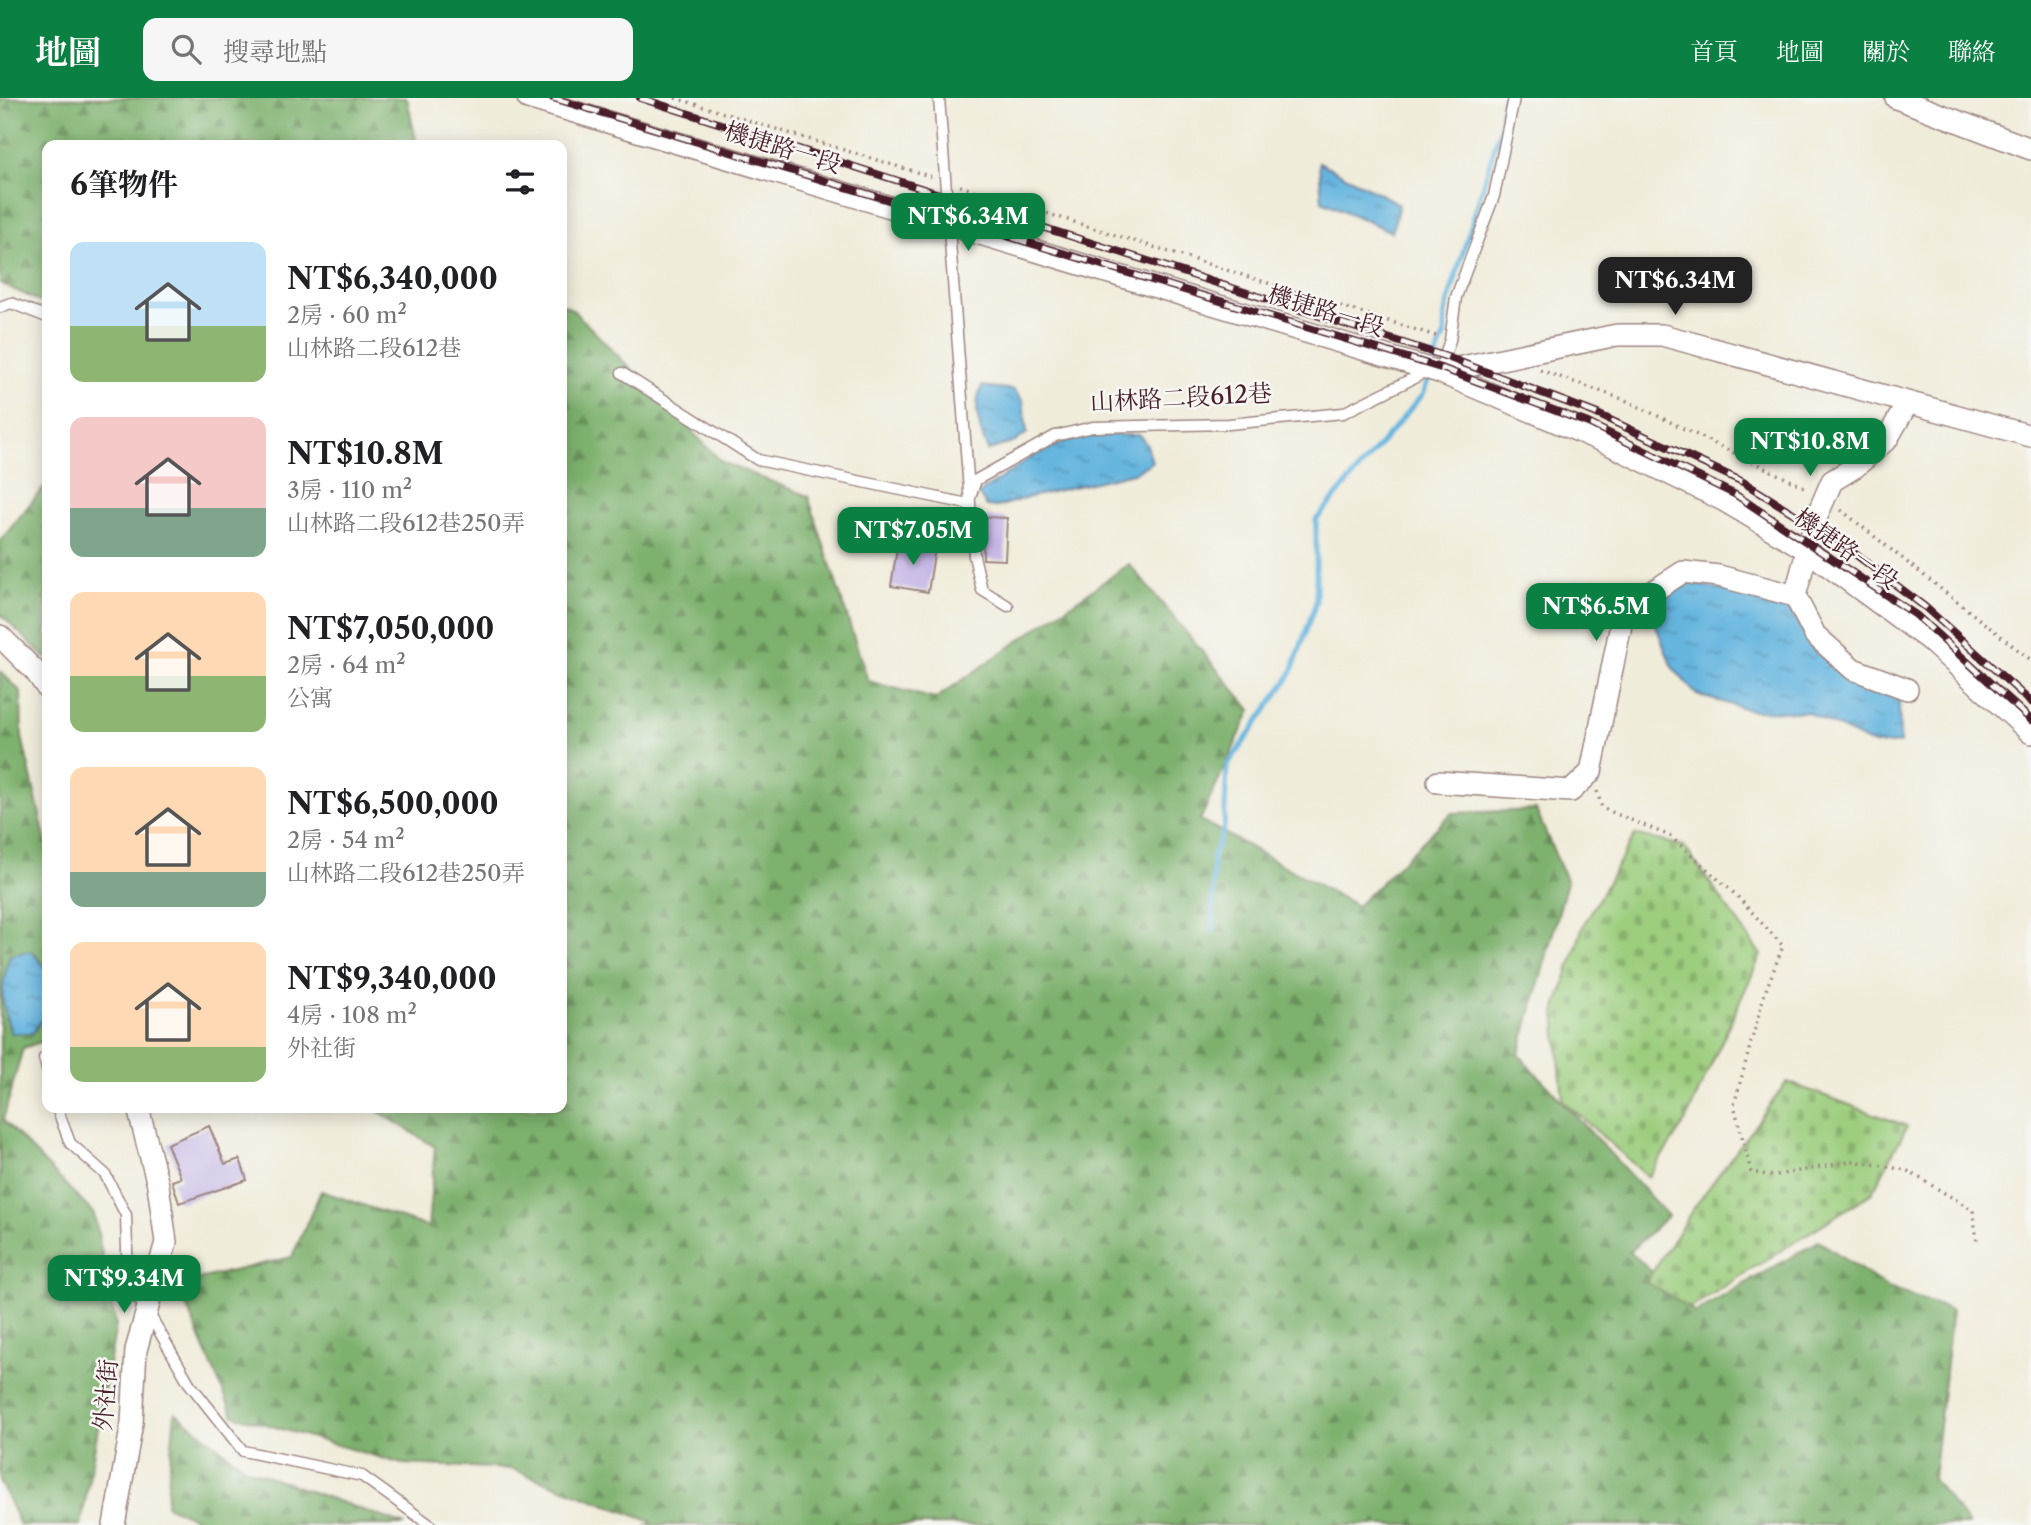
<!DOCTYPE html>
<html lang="zh-TW">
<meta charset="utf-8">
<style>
body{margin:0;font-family:"Libre Caslon Text","Noto Serif TC",serif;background:#f6f6f6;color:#202124;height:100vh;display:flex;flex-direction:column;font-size:26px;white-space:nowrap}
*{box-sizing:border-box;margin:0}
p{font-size:23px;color:#757577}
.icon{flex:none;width:38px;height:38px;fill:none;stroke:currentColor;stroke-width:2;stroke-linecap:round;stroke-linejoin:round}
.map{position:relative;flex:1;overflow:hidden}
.details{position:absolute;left:42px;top:42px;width:525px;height:973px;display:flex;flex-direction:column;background:#fff;border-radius:14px;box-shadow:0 4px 18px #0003}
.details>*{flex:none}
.price{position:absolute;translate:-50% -60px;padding:0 16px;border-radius:14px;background:#0b8043;color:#fff;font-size:23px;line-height:46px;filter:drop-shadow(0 2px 4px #0008)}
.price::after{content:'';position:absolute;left:50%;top:42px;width:21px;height:16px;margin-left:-10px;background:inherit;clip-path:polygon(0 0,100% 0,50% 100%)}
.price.selected{background:#222;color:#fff}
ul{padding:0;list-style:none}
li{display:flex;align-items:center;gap:21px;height:175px;padding:0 28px}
li span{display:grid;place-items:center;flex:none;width:196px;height:140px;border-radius:14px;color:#555}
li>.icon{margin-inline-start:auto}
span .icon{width:84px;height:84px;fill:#fffc;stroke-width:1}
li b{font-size:30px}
h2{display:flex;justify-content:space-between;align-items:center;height:84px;padding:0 28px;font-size:30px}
header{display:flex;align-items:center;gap:42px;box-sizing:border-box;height:98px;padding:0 35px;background:#0b8043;color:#fff}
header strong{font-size:33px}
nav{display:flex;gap:38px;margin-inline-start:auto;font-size:24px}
.search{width:490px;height:63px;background:#f6f6f6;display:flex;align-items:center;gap:18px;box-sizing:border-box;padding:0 24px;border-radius:14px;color:#757577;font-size:26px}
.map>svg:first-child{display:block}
</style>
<header>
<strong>地圖</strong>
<div class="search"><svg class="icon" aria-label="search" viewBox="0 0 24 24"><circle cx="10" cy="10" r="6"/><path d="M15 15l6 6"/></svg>搜尋地點</div>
<nav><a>首頁</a><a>地圖</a><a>關於</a><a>聯絡</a></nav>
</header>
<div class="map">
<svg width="2031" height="1427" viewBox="0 0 2031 1427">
<defs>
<pattern id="forest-firs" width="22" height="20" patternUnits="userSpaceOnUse" patternTransform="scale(1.75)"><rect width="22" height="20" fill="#7db16d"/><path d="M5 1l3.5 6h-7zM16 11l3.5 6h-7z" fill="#688f5a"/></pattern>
<pattern id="cemetery-stones" width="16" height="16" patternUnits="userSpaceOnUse" patternTransform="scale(1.75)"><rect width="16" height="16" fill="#9cce7e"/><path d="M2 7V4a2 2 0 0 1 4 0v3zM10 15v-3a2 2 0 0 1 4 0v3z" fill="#88b06d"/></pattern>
<pattern id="water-ripples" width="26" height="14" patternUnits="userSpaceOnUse" patternTransform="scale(1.75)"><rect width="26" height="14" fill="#65b5df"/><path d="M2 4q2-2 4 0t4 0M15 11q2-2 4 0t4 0" fill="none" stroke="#5593b5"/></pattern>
</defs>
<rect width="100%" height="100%" fill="#f6f6f2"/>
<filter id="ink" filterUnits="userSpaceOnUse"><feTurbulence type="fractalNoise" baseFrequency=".0143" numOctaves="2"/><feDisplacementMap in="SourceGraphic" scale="14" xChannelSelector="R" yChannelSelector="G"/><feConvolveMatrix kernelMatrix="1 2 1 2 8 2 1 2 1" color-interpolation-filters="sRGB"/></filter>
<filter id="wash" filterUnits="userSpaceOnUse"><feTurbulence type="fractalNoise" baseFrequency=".00686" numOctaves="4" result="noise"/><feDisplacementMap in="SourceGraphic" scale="28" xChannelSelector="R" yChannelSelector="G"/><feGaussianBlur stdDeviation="1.57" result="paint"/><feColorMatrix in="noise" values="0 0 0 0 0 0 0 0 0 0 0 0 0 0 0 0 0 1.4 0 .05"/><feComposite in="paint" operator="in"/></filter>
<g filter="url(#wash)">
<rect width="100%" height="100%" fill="#f0ecda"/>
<path fill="url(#forest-firs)" stroke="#64684c" stroke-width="2" d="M3,0H407L417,47H47V207L0,185V1Z
M562,206L572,211L722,364L808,398L868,583L935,601L1129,466L1251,612L1200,722L1357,808L1452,715L1536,712L1567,784L1519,957L1668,1118L1630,1153L1694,1215L1819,1143L1888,1190L1952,1212L1933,1381L1969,1427H647L652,1424L512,1371L402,1366L233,1317L177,1186L292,1159L321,1093L428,1129L435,1049L373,1010H562Z
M47,385V561L0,516V443Z
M0,573L21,594L22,639L47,748V942L23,950L3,1022L94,1116L116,1227L81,1427H20L0,1384Z
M175,1314L245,1370L405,1427H209L166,1407Z"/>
<path fill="url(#cemetery-stones)" stroke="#737654" stroke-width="2" d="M1635,737L1684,748L1761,857L1685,1024L1648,1079L1563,1003L1555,914L1583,828Z
M1787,984L1907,1028L1872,1095L1690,1210L1646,1184L1693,1111Z"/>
<path fill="url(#water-ripples)" stroke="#586a85" stroke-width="2" d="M1319,64L1399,106L1392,134L1322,103Z
M982,288L1014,292L1023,303L1027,335L1015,344L988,352C979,332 972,308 982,288Z
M1110,337H1139L1147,347L1152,364L1133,375L1026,400L997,409L987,408L978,396L1031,359L1075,339Z
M1691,485L1786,506L1814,552L1848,578L1899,597L1900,645L1875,647L1807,614L1754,613L1697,597L1672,569L1648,507Z
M31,853L46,870L47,913L33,935H11C0,901 0,891 10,857Z"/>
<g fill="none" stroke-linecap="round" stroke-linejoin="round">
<path stroke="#65b5df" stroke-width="5" d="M1433,267L1444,238L1445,214L1501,28L1503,0
M1213,833V758L1224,730L1227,668L1291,576L1316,504V422L1423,296L1430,276"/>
</g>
<g id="blocks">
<path fill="#c4b5e6" d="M984,419L1007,420L1005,462L983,461Z
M898,444L935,450L928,494L891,488Z
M209,1028L225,1066L240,1061L247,1082L179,1105L172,1083L181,1080L167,1046Z"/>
</g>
</g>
<g filter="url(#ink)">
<use href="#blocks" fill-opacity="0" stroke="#9d8682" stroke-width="2"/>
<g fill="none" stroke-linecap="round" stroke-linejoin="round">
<g stroke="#9d8682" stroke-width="13">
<path id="service" d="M939,0L974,458L982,492L1008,508
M0,209L11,205L47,219
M1439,274L1450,242L1456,199L1494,98L1514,0
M622,275L758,362L968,406L976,382L1055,338L1093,329L1229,326L1343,315L1418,278
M44,960L47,972
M57,1010L70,1045L105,1076L126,1117L128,1187L147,1212L189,1285L243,1353L362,1378L430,1427"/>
</g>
<g stroke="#9d8682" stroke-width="24">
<path id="minor" d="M528,0L1439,274L1609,346L1723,402L1807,452L1928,541L2031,635
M1896,0L2031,51
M1438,274L1617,237H1662L2031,338
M1795,498L1816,420L1832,383L1855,369L1887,341L1907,306
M1795,498L1815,537L1853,571L1907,591
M0,538L36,574L47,590
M1438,684L1571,693L1591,674L1624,512L1683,474L1719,478L1795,498
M114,1427L132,1325L136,1252L166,1144L158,1087L138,1010"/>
</g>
<path stroke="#9d8682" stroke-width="3.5" stroke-dasharray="2 5" stroke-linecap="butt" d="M675,0L932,79
M960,88L1436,238
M1540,272L1625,302L1808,391
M1841,412L2031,562
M1597,693L1602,710L1670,738L1737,798L1783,848L1764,897L1734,1007L1751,1074L1772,1078L1854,1063L1906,1072L1973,1112L1977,1144"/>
<use href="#service" stroke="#fff" stroke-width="10"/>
<use href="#minor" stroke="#fff" stroke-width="21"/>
<g stroke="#4a1f2b" stroke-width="8">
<path id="rail" d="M553,0L1444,271L1588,325L1736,397L1916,517L2031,622
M640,0L1447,259L1595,315L1743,384L1838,443L1925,509L2031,604"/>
</g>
<use href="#rail" stroke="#f6f6f2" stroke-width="5" stroke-dasharray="16" stroke-linecap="butt"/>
</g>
</g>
<g text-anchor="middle" stroke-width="5" stroke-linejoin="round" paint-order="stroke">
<g font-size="24" fill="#4a1f2b" stroke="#f6f6f2">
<text transform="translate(783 50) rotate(17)" y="8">機捷路一段</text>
<text transform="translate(1326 213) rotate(17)" y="8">機捷路一段</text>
<text transform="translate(1181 300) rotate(-3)" y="8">山林路二段612巷</text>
<text transform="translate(1846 451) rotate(35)" y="8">機捷路一段</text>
<text transform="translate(106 1297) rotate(-85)" y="8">外社街</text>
</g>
</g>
</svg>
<b class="price" style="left:968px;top:155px">NT$6.34M</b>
<b class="price selected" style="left:1675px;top:219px">NT$6.34M</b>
<b class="price" style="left:1810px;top:380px">NT$10.8M</b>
<b class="price" style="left:913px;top:469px">NT$7.05M</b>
<b class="price" style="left:1596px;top:545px">NT$6.5M</b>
<b class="price" style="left:124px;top:1217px">NT$9.34M</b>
<section class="details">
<h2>6筆物件<svg class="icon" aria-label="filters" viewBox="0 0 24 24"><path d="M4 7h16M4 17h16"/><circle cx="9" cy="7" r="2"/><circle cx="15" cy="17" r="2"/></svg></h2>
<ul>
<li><span style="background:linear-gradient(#bfe0f5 60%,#8fb573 0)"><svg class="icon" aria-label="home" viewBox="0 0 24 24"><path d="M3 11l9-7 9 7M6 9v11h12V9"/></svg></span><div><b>NT$6,340,000</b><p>2房 · 60 m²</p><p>山林路二段612巷</p></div></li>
<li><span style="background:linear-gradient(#f6c9c9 65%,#7fa58c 0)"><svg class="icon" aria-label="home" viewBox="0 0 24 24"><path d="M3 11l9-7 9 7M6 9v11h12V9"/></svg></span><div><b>NT$10.8M</b><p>3房 · 110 m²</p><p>山林路二段612巷250弄</p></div></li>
<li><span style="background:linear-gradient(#ffd9b3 60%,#8fb573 0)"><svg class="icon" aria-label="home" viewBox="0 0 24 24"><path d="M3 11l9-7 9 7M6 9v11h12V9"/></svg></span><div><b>NT$7,050,000</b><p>2房 · 64 m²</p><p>公寓</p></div></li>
<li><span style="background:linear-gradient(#ffd9b3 75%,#7fa58c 0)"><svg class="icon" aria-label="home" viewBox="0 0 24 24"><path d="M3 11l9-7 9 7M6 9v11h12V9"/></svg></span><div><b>NT$6,500,000</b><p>2房 · 54 m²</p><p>山林路二段612巷250弄</p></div></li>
<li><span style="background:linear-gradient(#ffd9b3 75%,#8fb573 0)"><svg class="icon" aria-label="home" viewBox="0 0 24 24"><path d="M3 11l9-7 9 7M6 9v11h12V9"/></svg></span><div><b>NT$9,340,000</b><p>4房 · 108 m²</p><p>外社街</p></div></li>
</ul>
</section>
</div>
